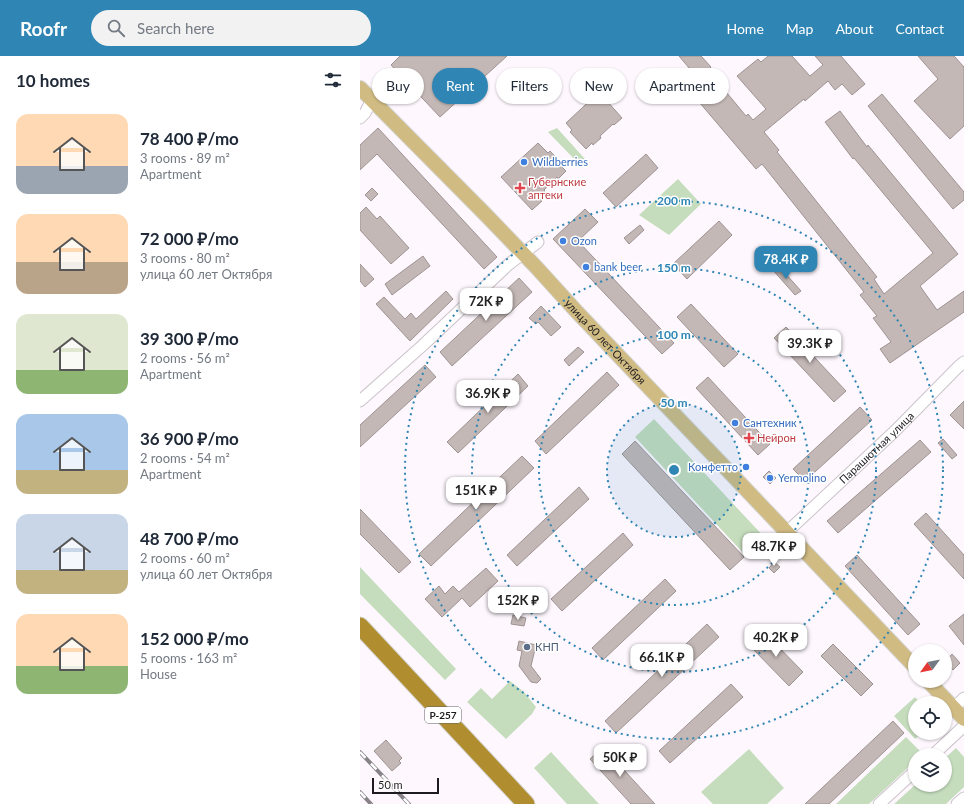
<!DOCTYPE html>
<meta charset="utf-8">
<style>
body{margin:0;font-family:Lato,sans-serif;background:#f2f2f3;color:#1f2937;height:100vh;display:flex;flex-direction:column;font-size:15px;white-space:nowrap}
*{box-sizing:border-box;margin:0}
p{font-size:13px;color:#747a83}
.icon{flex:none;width:22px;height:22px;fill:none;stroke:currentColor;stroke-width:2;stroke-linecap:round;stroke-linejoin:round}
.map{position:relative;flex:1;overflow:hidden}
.sheet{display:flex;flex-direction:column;background:#fff;width:360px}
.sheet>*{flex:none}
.top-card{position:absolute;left:12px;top:12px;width:380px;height:36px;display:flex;gap:8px}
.needle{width:26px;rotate:237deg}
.tools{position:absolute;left:548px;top:588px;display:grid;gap:8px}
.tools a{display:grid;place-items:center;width:44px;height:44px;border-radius:50%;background:#fff;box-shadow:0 1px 3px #0004;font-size:20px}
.scale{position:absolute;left:12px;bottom:10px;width:67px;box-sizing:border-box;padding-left:4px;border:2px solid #1e1b1e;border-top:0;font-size:11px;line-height:14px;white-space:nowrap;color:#1e1b1e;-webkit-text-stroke:3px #fff;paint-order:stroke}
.price{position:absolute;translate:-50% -34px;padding:0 9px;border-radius:8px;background:#fff;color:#222;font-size:13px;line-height:26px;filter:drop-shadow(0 1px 2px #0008)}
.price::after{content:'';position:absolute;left:50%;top:24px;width:12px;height:9px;margin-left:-6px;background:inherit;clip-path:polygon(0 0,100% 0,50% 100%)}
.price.selected{background:#2f85b4;color:#fff}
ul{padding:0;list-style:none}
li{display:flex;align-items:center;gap:12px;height:100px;padding:0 16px}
li span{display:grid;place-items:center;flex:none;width:112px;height:80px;border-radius:12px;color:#555}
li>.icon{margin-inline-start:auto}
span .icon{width:48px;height:48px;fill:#fffc;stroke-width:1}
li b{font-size:17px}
h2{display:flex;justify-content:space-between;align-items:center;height:48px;padding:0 16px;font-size:17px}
.tag{padding:0 14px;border-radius:18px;background:#fff;box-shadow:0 1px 3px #0004;font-size:14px;line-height:36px}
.tag.selected{background:#2f85b4;color:#fff}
header{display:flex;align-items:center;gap:24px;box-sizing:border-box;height:56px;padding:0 20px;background:#2f85b4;color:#fff}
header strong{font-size:19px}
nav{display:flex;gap:22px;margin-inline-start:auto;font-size:14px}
.search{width:280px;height:36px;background:#f2f2f3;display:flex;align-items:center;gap:10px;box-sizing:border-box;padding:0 14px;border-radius:22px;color:#747a83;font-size:15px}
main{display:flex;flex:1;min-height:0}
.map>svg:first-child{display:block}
</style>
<header>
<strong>Roofr</strong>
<div class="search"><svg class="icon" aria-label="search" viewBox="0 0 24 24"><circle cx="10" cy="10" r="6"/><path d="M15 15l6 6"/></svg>Search here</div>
<nav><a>Home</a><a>Map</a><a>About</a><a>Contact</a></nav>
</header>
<main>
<section class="sheet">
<h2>10 homes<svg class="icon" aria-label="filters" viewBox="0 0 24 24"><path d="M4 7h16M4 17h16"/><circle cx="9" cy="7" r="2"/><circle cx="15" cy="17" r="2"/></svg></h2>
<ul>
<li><span style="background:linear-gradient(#ffd9b3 65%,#9aa5b1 0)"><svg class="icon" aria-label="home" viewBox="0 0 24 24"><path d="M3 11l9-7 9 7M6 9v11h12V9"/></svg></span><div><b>78 400 ₽/mo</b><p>3 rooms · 89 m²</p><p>Apartment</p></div></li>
<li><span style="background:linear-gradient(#ffd9b3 60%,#b9a48a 0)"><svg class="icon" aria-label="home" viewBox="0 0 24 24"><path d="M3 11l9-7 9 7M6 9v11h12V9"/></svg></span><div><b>72 000 ₽/mo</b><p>3 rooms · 80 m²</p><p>улица 60 лет Октября</p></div></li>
<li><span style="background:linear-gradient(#dfe7d0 70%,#8fb573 0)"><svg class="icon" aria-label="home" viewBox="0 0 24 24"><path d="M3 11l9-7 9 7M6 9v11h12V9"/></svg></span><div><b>39 300 ₽/mo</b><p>2 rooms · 56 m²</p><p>Apartment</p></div></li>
<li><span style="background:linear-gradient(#a9c7e8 70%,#c2b280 0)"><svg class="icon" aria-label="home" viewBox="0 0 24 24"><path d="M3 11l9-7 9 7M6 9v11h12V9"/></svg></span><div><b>36 900 ₽/mo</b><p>2 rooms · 54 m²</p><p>Apartment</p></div></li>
<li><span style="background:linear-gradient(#c9d6e8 70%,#c2b280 0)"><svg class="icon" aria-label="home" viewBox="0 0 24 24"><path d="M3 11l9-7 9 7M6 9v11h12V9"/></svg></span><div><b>48 700 ₽/mo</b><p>2 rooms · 60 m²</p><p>улица 60 лет Октября</p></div></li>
<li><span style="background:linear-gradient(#ffd9b3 65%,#8fb573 0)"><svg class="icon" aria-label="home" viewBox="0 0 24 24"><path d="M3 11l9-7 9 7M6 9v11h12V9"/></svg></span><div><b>152 000 ₽/mo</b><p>5 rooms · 163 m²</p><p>House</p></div></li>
</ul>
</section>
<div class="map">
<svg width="604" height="748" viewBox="0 0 604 748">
<rect width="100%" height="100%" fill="#fef8fe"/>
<path fill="#c5ddbd" d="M197,72L225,103L219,108L188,76Z
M318,123L341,148L309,179L279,159Z
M294,363L406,483L387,501L275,381Z
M0,511L96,613L85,624L0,538Z
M150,625L164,636L176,651L172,658L146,683L107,646L121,632L132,643Z
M555,641L560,647H555V677H562L555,683L534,660Z
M546,681L563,698L562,699H555V705L509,748H476Z
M596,692L604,701V731L586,748H534L555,729H585V702Z
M389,693L424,732L407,748H353L341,736Z
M191,696L239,748H207L174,712Z"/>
<path fill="#c3b8b6" stroke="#9e9392" d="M40,0H147L80,61L31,9Z
M319,0H341L351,11L348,14L386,60L388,58L393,64L406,53L377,20L398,3L401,6L408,0H432L450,20L463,9L455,0H481L505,28L492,39L482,28L475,34L468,25L445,45L444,43L404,76L419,94L417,96L517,221L514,223L524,238L573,197L494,102L493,103L465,66L480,55L507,91L508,89L598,198L560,230L577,254L604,235V256L530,307L520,293L531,286L513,262L517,260L500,239L504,236L402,108L396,113L334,40L345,31Z
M558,0H594L604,11V70L590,83L554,45L578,23Z
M239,36L262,62L254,69L253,68L240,80L241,82L233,89L232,87L226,93L210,76L212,74L206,67Z
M522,38L604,136V144L593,153L508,50Z
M18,72L137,201L124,213L17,98L0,114V89Z
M178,87L188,97L190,95L204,110L202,111L206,115L198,123L197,121L184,134L185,135L179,141L182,145L172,154L141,121Z
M286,98L298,112L256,151L243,137Z
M12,132L18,138L11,145L5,139Z
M6,151L17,163L20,160L49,192L31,208L0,174V157Z
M225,153L238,166L218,185L314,287L302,298L193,183Z
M359,165L372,179L327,223L313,208Z
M280,169L284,174L269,188L264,182Z
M63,200L70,210L32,239L25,228Z
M0,208L14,223L5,231L0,225Z
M417,208L441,235L435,239L412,213Z
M159,222L172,236L92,310L80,296Z
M86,235L93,243L50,285L16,248L24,241L45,263L51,257L56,263Z
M331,248L378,298L364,311L317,261Z
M181,250L201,271L191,280L178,266L176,268L169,262Z
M426,271L486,335L474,346L414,282Z
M218,291L224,296L209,310L204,304Z
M65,309L76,321L0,391V369Z
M247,316L259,329L186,398L175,385Z
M158,318L168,330L98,397L87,386Z
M348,321L410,388L398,399L336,332Z
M604,345V373L590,359Z
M500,351L512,364L445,425L433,413Z
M583,383L597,399L592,403L578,387Z
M560,384L571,396L478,477L467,465Z
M275,385L384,501L370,514L262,398Z
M162,400L174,412L71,510L59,498Z
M409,415L416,422L410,428L403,421Z
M219,431L229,443L157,510L147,499Z
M0,453L51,506L39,517L0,478Z
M566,457L604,499V523L554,468Z
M263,477L273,489L202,555L191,543Z
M497,499L560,568L548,579L485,510Z
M414,506L420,511L414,517L409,512Z
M126,512L138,525L110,551L102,542L82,561L65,543L79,530L85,538L93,530L99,536Z
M305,523L316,535L243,604L232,592Z
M604,558V589L589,570Z
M153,559L166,562L164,570L151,568Z
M347,568L359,581L256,677L245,665Z
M403,575L443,616L429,630L389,589Z
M159,585L176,589L171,610L181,623L177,627L171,626L159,610L162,595L157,594Z
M473,588L513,628L501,640L461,600Z
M592,598L600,607L593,614L585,606Z
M371,628L383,641L310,707L299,695Z
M533,665L544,677L469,748H445Z
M26,684L42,702L39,705L41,707L32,715L14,695Z
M243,691L295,748H271L230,703Z"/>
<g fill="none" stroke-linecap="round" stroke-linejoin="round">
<g stroke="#cbc3ca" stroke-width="13">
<g id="minor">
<path d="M0,62L5,57L12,44"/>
<path d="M0,345L62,290L149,208L178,186"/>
<path id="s1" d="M427,476L535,375L598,311L604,306"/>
<path d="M594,652L604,642"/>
<path d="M573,699L604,670"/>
<path d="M519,748L555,715"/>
<path d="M597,748L604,742"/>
</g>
</g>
<g stroke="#d6d6d6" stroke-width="16">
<g id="major">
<path id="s2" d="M0,32L126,159L177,212L216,255L555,611"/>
<path d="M568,625L604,663"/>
</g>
</g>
<g stroke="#d6d6d6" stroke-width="19">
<path id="highway" d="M0,570L166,748"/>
</g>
<use href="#minor" stroke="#fff" stroke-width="11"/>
<use href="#major" stroke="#d0bb83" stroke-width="14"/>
<use href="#highway" stroke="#b08e30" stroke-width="17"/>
<g stroke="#868286" stroke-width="4">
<path id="rail" d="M0,696L49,748
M0,736L11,748"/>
</g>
<use href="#rail" stroke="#fff" stroke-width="2.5" stroke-dasharray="8" stroke-linecap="butt"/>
</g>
<circle cx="314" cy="414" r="67" fill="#2f85b4" fill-opacity=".12"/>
<g fill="none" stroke="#2f85b4" stroke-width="2" stroke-dasharray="2 4">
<circle cx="314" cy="414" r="67"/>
<circle cx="314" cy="414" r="135"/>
<circle cx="314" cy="414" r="202"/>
<circle cx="314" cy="414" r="269"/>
</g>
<g fill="#3f7fe0" stroke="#fff" stroke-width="1.5">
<circle cx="164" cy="106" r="4"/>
<circle cx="203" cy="185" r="4"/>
<circle cx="226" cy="211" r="4"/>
<circle cx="375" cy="367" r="4"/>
<circle cx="386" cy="411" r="4"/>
<circle cx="410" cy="422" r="4"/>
</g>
<g fill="#e0444e" stroke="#fff" stroke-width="1.5">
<path d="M158 126h4v4h4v4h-4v4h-4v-4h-4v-4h4z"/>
<path d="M387 376h4v4h4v4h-4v4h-4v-4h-4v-4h4z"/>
</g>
<circle fill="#5c6f8a" stroke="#fff" stroke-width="1.5" cx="167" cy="591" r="4"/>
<g text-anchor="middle" stroke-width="3" stroke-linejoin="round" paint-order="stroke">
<rect fill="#fff" stroke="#625f62" stroke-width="1" x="65" y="651" width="36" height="16" rx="3"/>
<g font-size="10" font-weight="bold" fill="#1e1b1e">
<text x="83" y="663">Р-257</text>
</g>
<g font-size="11" fill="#366cbe" stroke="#fff" text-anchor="start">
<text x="172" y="110">Wildberries</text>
<text x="211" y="189">Ozon</text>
<text x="234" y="215">bank beer</text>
<text x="383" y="371">Сантехник</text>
<text x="378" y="415" text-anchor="end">Конфетто</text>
<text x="418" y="426">Yermolino</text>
</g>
<g font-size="11" fill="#be3a42" stroke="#fff" text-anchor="start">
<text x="168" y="130">Губернские<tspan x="168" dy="13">аптеки</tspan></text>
<text x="397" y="386">Нейрон</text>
</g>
<g font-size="11" fill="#1e1b1e" stroke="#fff">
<text dy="4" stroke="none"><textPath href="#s2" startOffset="353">улица 60 лет Октября</textPath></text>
<text dy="4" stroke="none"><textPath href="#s1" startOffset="123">Парашютная улица</textPath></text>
</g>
<g font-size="11" fill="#4e5e75" stroke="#fff" text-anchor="start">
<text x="175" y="595">КНП</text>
</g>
</g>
<circle cx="314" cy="414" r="6" fill="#2f85b4" stroke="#fff" stroke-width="2"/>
<g font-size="12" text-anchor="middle" font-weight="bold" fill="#2f85b4" stroke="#fff" stroke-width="3" stroke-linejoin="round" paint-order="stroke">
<text x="314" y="149">200 m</text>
<text x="314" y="216">150 m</text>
<text x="314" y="283">100 m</text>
<text x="314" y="351">50 m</text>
</g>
</svg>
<div class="tools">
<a><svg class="needle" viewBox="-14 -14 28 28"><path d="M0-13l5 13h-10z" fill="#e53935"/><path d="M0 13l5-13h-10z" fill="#747a83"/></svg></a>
<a><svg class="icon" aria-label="locate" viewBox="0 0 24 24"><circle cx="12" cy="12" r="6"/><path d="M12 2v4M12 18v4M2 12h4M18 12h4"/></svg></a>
<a><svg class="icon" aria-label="layers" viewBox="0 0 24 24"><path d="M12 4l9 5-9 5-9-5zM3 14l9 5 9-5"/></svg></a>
</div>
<div class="scale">50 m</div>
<b class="price selected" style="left:426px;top:224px">78.4K ₽</b>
<b class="price" style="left:126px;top:266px">72K ₽</b>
<b class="price" style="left:450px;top:308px">39.3K ₽</b>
<b class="price" style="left:128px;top:358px">36.9K ₽</b>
<b class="price" style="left:116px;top:455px">151K ₽</b>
<b class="price" style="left:414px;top:511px">48.7K ₽</b>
<b class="price" style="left:158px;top:565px">152K ₽</b>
<b class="price" style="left:416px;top:602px">40.2K ₽</b>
<b class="price" style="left:302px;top:622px">66.1K ₽</b>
<b class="price" style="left:260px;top:722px">50K ₽</b>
<div class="top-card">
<a class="tag">Buy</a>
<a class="tag selected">Rent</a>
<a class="tag">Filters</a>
<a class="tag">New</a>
<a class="tag">Apartment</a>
</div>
</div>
</main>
